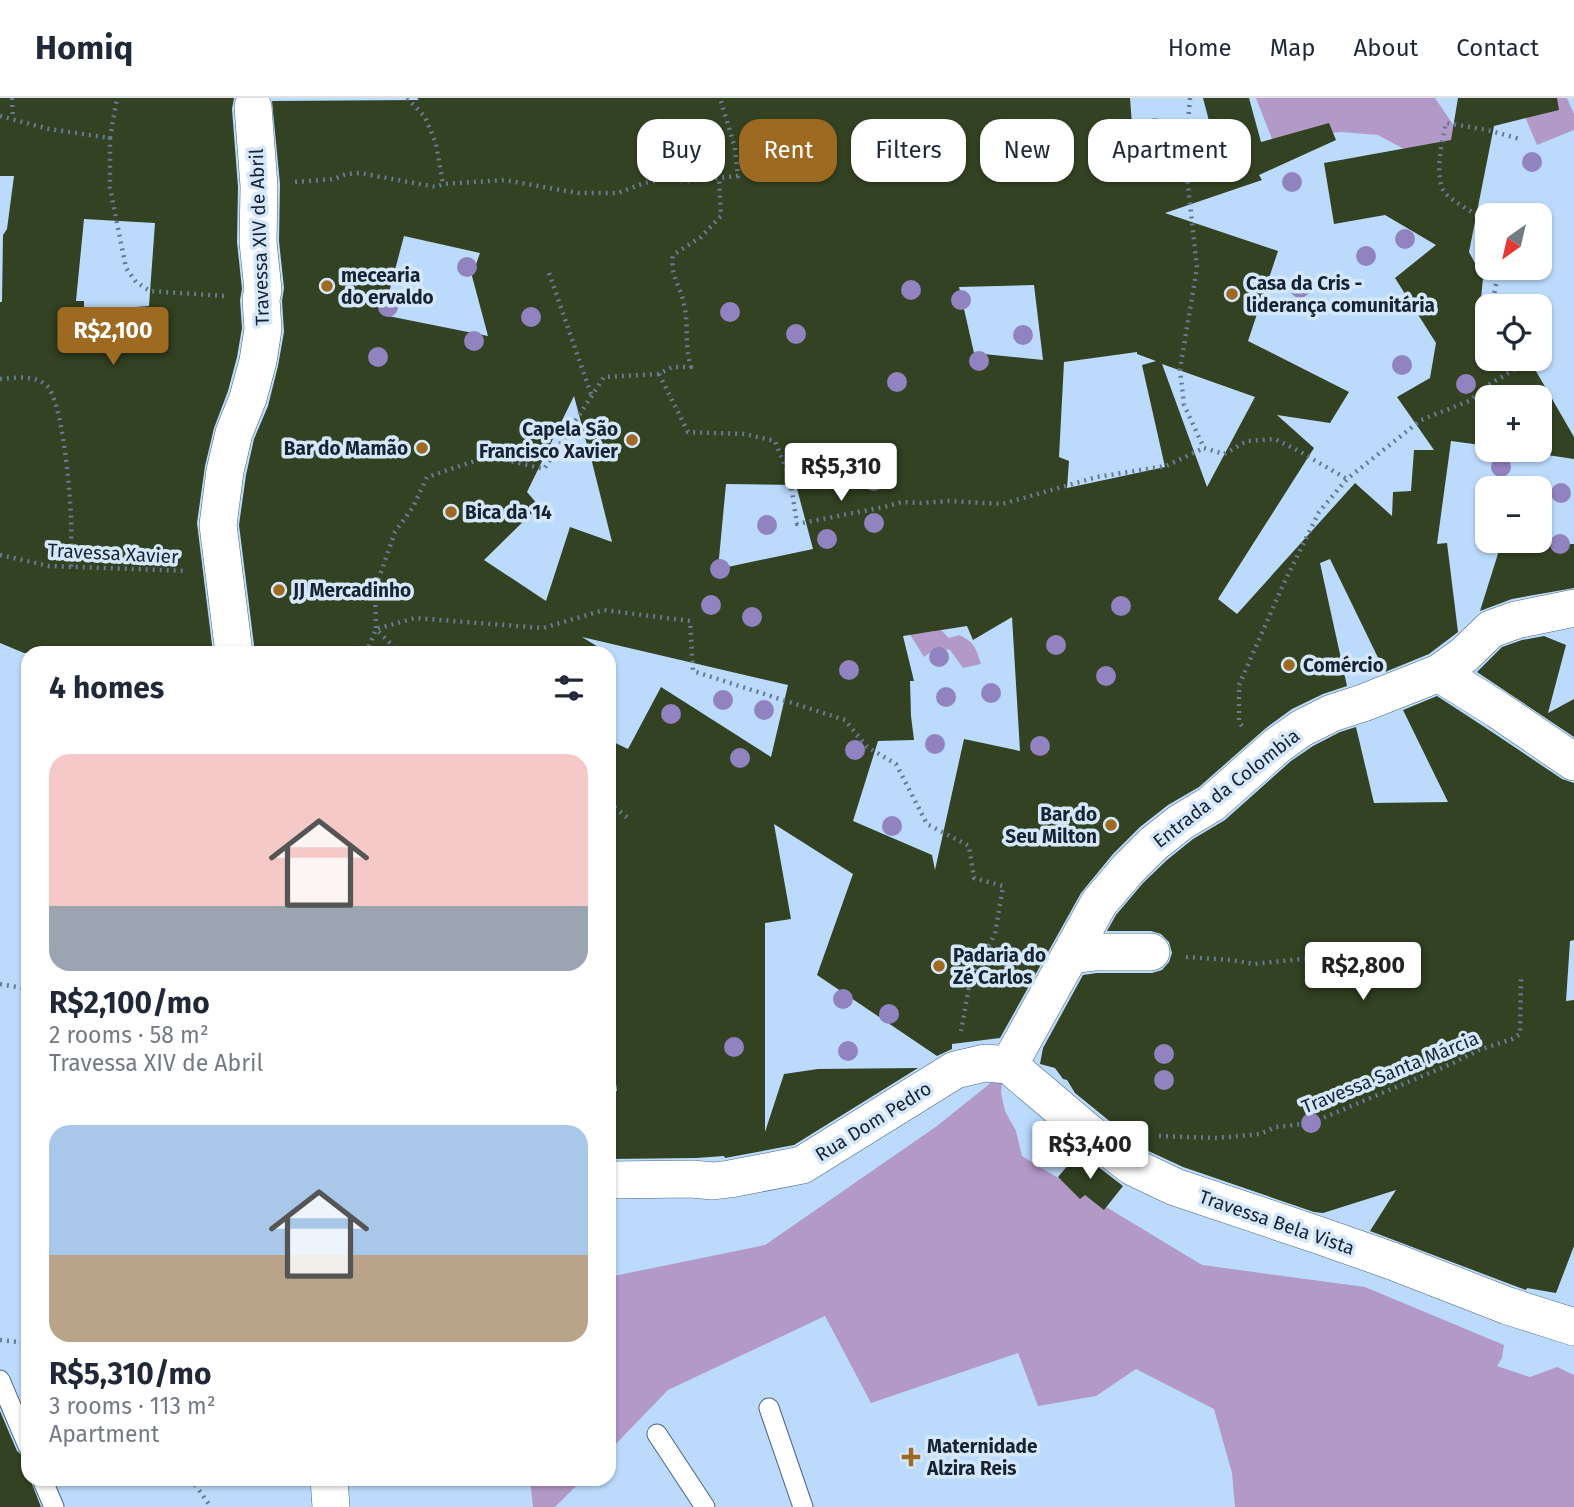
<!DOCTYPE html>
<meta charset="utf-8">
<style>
body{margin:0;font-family:"Fira Sans",sans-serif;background:#f2f2f3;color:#1f2937;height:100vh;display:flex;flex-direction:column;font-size:26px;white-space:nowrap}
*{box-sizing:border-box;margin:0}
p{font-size:23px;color:#747a83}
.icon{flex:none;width:38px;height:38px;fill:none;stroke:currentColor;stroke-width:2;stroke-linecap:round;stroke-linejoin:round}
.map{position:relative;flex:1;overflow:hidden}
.drawer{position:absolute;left:21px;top:548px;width:595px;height:840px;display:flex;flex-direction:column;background:#fff;border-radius:21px;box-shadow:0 2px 5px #0004}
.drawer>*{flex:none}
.guide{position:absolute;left:637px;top:21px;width:665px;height:63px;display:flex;gap:14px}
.needle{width:46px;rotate:214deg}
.fabs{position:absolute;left:1475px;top:105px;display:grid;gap:14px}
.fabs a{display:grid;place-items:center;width:77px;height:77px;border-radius:14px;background:#fff;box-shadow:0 2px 5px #0004;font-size:35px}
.price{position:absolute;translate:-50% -60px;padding:0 16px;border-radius:7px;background:#fff;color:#222;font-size:23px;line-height:46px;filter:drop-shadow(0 2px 4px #0008)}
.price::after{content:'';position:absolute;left:50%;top:42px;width:21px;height:16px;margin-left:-10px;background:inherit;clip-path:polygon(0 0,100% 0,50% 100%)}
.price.active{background:#9e6a22;color:#fff}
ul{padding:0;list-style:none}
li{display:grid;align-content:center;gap:14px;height:371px;padding:0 28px}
li span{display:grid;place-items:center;height:217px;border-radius:21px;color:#555}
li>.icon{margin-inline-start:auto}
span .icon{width:126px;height:126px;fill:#fffc;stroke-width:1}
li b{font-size:30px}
h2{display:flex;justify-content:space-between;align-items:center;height:84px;padding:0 28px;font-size:30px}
.tag{padding:0 24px;border-radius:21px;background:#fff;box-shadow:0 2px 5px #0004;font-size:24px;line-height:63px}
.tag.active{background:#9e6a22;color:#fff}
header{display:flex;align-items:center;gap:42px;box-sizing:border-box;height:98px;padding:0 35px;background:#fff;border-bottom:2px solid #e0e1e3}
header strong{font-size:33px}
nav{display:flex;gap:38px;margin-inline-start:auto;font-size:24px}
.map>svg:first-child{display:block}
</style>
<header>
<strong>Homiq</strong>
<nav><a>Home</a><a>Map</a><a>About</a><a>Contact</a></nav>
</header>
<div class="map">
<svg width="1574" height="1409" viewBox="0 0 1574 1409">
<rect width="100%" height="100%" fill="#bcdbfc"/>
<path fill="#b399c7" d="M1256,0H1435L1465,44L1404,51L1378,37L1341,34L1272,41Z
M1517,0H1567L1574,16V32L1537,47Z
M931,528L942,533L949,540L959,537C975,544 976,551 981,566L963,570L950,552L936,550L924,559L909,535L933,534Z
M1003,975L1001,995L1005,1013L1016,1033L1022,1058L1202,1167L1365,1189L1504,1247L1502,1260L1497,1268L1530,1279L1557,1269L1574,1277V1409H1235L1232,1375L1214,1311L1136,1271L1096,1298L1038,1308L1018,1255L871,1305L825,1218L668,1292L609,1353V1179L765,1147L937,1028Z
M530,1381H583L555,1409H533Z"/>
<path fill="#324222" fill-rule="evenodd" d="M0,0H234L232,11L238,89L237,144L242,191L240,202L242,230L237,259L228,293L214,330L205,368L197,425L213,555H24L0,545V204H2L3,137L7,131L14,78H0ZM84,121L155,125L149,208L84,213V203H76Z
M417,0H1130L1136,80L1218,57L1203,0H1249L1261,44L1329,25L1336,42L1259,77L1262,82L1165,115L1278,153L1248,243L1349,294L1330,325L1277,317L1314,350L1218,501L1237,516L1355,385L1392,418L1393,394L1411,393L1414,352H1434L1397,299L1430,280L1436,245L1395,180L1436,147L1385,117L1334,126L1324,65L1451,42L1458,0H1557L1559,12L1494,28L1469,154L1483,180L1480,211L1488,219V261H1529L1574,339V361L1513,352H1540V299H1488V348L1451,343L1437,446L1447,445L1458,534L1429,556L1385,574L1330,461L1320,465L1347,588L1323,596L1292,611L1266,630L1199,689L1168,707L1140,729L1113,756L1081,795L1000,940L952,946V951L937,958L817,877L853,776L774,726L791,821L765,825V1034L784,976L818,971L918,970L794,1047L725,1060L724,1058L696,1060L609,1061V993H617L609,931V642L628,651L661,589L771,659L788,587L582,539L608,555H255L239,427L246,377L254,341L268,308L278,268L284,234L282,203L284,190L279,143L280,86L272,3L419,2ZM404,138L480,155L472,178L488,238L383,217ZM1034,187L1043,262L974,255L959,189ZM1137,254V256L1156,263L1142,267L1165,369L1067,390L1069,363L1059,359L1064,264ZM1162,266L1255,299L1207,389ZM574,298L590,358L595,353L592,364L612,444L570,429L546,503L484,462L539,408L527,394ZM726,386L796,387L813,451L718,471ZM1012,519L1020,653L964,641L935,772L932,757L853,723L878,643L914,642L911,618L910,583H914L903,538L967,528L973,542Z
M1502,443H1514L1523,447L1574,446V490L1512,501L1480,513Z
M1544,538L1566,547L1548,615L1574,601V639L1477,574L1502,549L1522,542Z
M1437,598L1486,630L1562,681L1574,685V842L1570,843L1566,903L1574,902V1148L1556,1195L1527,1190L1526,1192L1515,1188L1370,1133L1396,1092L1323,1115L1314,1114L1183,1069L1144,1051L1075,995L1067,982L1063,981L1055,970L1040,966L1043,950L1083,877L1097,875H1152L1162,872L1169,864L1172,855L1169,844L1161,836L1151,833H1107L1116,817L1143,785L1167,762L1193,741L1225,722L1291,663L1313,648L1340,634L1356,629L1374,705L1448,704L1403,612Z
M1079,1054L1123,1088L1104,1112L1085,1097L1080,1101L1058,1079Z
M0,1313L17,1353L24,1359L28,1368V1381H30L41,1409H0Z"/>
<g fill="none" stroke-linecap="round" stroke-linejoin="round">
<g stroke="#496481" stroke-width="21">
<path id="service" d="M0,1282L28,1348
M769,1310L803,1409
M657,1336L705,1409
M42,1381L54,1409"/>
</g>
<g stroke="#496481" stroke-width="38">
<path id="minor" d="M234,555L218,427L225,373L234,335L248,300L258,263L263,231L261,201L263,192L258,144L259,88L253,9
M1439,575L1498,612L1574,664
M1071,857L1096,854H1151
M1009,967L1099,805L1128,771L1153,746L1181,724L1211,706L1278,647L1302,630L1332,615L1363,605L1439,575L1464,557L1491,531L1516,522L1574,510
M1009,967L1089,1035L1133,1069L1175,1089L1318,1137L1392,1163L1508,1208L1574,1229
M609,1082L692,1081L713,1083L730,1081L802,1067L955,972L985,965L1009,967
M329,1381L331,1409"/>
</g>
<path stroke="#667a90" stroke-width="4.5" stroke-dasharray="2 5" stroke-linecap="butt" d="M12,0L13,21
M407,0L425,19L436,46L443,86
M1190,0L1185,60L1197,170L1180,271L1184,307L1204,350L1224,356L1247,343L1275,341L1295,351L1347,381
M0,18L49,31L110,40V90L126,170L136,184L150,193L225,198
M110,40L117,0
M295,84L334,81L346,76L360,75L436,89L443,86L504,82L578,95H618L644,85L665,81L687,83L738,78L735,50L720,0
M1488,126C1476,114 1458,108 1446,96C1433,83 1442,42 1446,25L1487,32L1520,41
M549,175L591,296
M1496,208L1493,202L1498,176V170
M659,276L688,334L744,336L775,343L790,381L797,426L884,409L902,404L920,405L948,403L1002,406L1097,379L1166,368L1204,350
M0,281C15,280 34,276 47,288C61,301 69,382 70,404C72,425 71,447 71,469
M0,457L49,468L187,473
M366,555L376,531L415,520L543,530L604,512L690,523L693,573L845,622L867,649L896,666L927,726L969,748L974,780L1003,788L995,836L970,883L961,933
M400,555L376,531L375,491L395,434L413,409L427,379L490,358L544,371L604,279L659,276L672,269H691C684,246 689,228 684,206C680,186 670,179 673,157L701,139L721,118L719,80
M1242,628L1239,624V587L1283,487L1319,414L1347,381L1421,322L1469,303L1488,287L1529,263L1528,261
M609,705L629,721
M1186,859L1231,862L1254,866L1301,861H1332
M0,886L28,891
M1159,1038L1217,1040L1260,1036L1276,1029L1311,1025L1451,966L1479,952L1512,941L1520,936L1521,881
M0,1242L28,1245
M191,1381L211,1409"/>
<use href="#service" stroke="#fff" stroke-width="19"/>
<use href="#minor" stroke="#fff" stroke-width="37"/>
</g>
<g fill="#9182c0">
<circle cx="1155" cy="30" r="10"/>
<circle cx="1213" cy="38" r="10"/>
<circle cx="1532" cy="64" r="10"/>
<circle cx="1292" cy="84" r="10"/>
<circle cx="1405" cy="141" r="10"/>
<circle cx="1366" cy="158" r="10"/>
<circle cx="467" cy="169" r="10"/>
<circle cx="1300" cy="190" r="10"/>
<circle cx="911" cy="192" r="10"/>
<circle cx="961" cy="202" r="10"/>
<circle cx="388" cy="209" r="10"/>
<circle cx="730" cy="214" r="10"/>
<circle cx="531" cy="219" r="10"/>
<circle cx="796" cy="236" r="10"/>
<circle cx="1023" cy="237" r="10"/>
<circle cx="474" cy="243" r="10"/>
<circle cx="378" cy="259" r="10"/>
<circle cx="979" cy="263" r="10"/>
<circle cx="1402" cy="267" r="10"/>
<circle cx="897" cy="284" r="10"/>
<circle cx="1466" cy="286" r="10"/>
<circle cx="1501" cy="369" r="10"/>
<circle cx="874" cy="383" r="10"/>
<circle cx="1561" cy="395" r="10"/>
<circle cx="874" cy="425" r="10"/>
<circle cx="767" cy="427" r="10"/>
<circle cx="827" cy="441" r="10"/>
<circle cx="1560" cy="446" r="10"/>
<circle cx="720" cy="471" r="10"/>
<circle cx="711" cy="507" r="10"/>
<circle cx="1121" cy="508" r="10"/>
<circle cx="752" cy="519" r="10"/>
<circle cx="1056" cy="547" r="10"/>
<circle cx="939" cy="559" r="10"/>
<circle cx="849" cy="572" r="10"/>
<circle cx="1106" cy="578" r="10"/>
<circle cx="991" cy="595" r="10"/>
<circle cx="946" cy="599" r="10"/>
<circle cx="723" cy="602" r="10"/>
<circle cx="764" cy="612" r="10"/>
<circle cx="671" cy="616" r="10"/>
<circle cx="935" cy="646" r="10"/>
<circle cx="1040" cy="648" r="10"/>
<circle cx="855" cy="652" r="10"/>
<circle cx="740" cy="660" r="10"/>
<circle cx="892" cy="728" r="10"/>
<circle cx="843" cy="901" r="10"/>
<circle cx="889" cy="916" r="10"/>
<circle cx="734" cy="949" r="10"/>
<circle cx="848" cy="953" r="10"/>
<circle cx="1164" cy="956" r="10"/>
<circle cx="1164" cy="982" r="10"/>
<circle cx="1311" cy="1025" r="10"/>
</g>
<g fill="#9e6a22" stroke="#d4e7fb" stroke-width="2.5">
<circle cx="327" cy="188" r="7"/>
<circle cx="1232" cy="196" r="7"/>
<circle cx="632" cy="342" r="7"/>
<circle cx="422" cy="350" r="7"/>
<circle cx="451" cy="414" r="7"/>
<circle cx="279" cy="492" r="7"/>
<circle cx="1289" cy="567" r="7"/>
<circle cx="1111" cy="727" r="7"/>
<circle cx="939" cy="868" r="7"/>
<path d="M907.5 1348.5h7v7h7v7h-7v7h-7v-7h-7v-7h7z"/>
</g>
<g text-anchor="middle" stroke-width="7" stroke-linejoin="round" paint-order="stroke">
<g font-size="19" fill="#18232f" stroke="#d4e7fb">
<text transform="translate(259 139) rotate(-92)" y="7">Travessa XIV de Abril</text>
<text transform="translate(113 455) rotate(3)" y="7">Travessa Xavier</text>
<text transform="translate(1226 690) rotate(-38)" y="7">Entrada da Colombia</text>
<text transform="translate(1390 974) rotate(-22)" y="7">Travessa Santa Márcia</text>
<text transform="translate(873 1023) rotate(-32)" y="7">Rua Dom Pedro</text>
<text transform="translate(1277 1124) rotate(19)" y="7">Travessa Bela Vista</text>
</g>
<g font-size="19" font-weight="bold" fill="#18232f" stroke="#d4e7fb" text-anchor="start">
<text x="341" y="184">mecearia<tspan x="341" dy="22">do ervaldo</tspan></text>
<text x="1246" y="192">Casa da Cris -<tspan x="1246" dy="22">liderança comunitária</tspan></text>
<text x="618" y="338" text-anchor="end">Capela São<tspan x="618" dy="22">Francisco Xavier</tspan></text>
<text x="408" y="357" text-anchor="end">Bar do Mamão</text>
<text x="465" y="421">Bica da 14</text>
<text x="293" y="499">JJ Mercadinho</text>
<text x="1303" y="574">Comércio</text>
<text x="1097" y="723" text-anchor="end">Bar do<tspan x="1097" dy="22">Seu Milton</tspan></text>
<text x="953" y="864">Padaria do<tspan x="953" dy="22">Zé Carlos</tspan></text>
<text x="927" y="1355">Maternidade<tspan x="927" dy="22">Alzira Reis</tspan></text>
</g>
</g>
</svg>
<div class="fabs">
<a><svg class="needle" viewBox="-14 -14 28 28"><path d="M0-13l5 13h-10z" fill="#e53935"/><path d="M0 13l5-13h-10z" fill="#747a83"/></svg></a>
<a><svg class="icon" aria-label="locate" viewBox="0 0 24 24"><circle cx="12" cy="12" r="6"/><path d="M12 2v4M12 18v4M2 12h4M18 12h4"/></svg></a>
<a>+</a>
<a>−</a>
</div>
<b class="price active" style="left:113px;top:269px">R$2,100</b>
<b class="price" style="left:841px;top:405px">R$5,310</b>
<b class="price" style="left:1363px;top:904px">R$2,800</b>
<b class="price" style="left:1090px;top:1083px">R$3,400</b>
<div class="guide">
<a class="tag">Buy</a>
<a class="tag active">Rent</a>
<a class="tag">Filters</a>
<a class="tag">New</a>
<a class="tag">Apartment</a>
</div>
<section class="drawer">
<h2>4 homes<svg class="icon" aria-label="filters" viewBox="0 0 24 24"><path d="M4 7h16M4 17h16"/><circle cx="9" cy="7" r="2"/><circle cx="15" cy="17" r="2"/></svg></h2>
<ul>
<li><span style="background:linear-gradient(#f6c9c9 70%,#9aa5b1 0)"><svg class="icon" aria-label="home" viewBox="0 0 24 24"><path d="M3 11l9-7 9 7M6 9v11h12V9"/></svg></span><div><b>R$2,100/mo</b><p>2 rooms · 58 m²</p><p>Travessa XIV de Abril</p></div></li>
<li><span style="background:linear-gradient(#a9c7e8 60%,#b9a48a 0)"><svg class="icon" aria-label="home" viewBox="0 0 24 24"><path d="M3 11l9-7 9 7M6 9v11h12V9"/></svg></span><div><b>R$5,310/mo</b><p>3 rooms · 113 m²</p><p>Apartment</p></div></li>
</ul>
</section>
</div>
